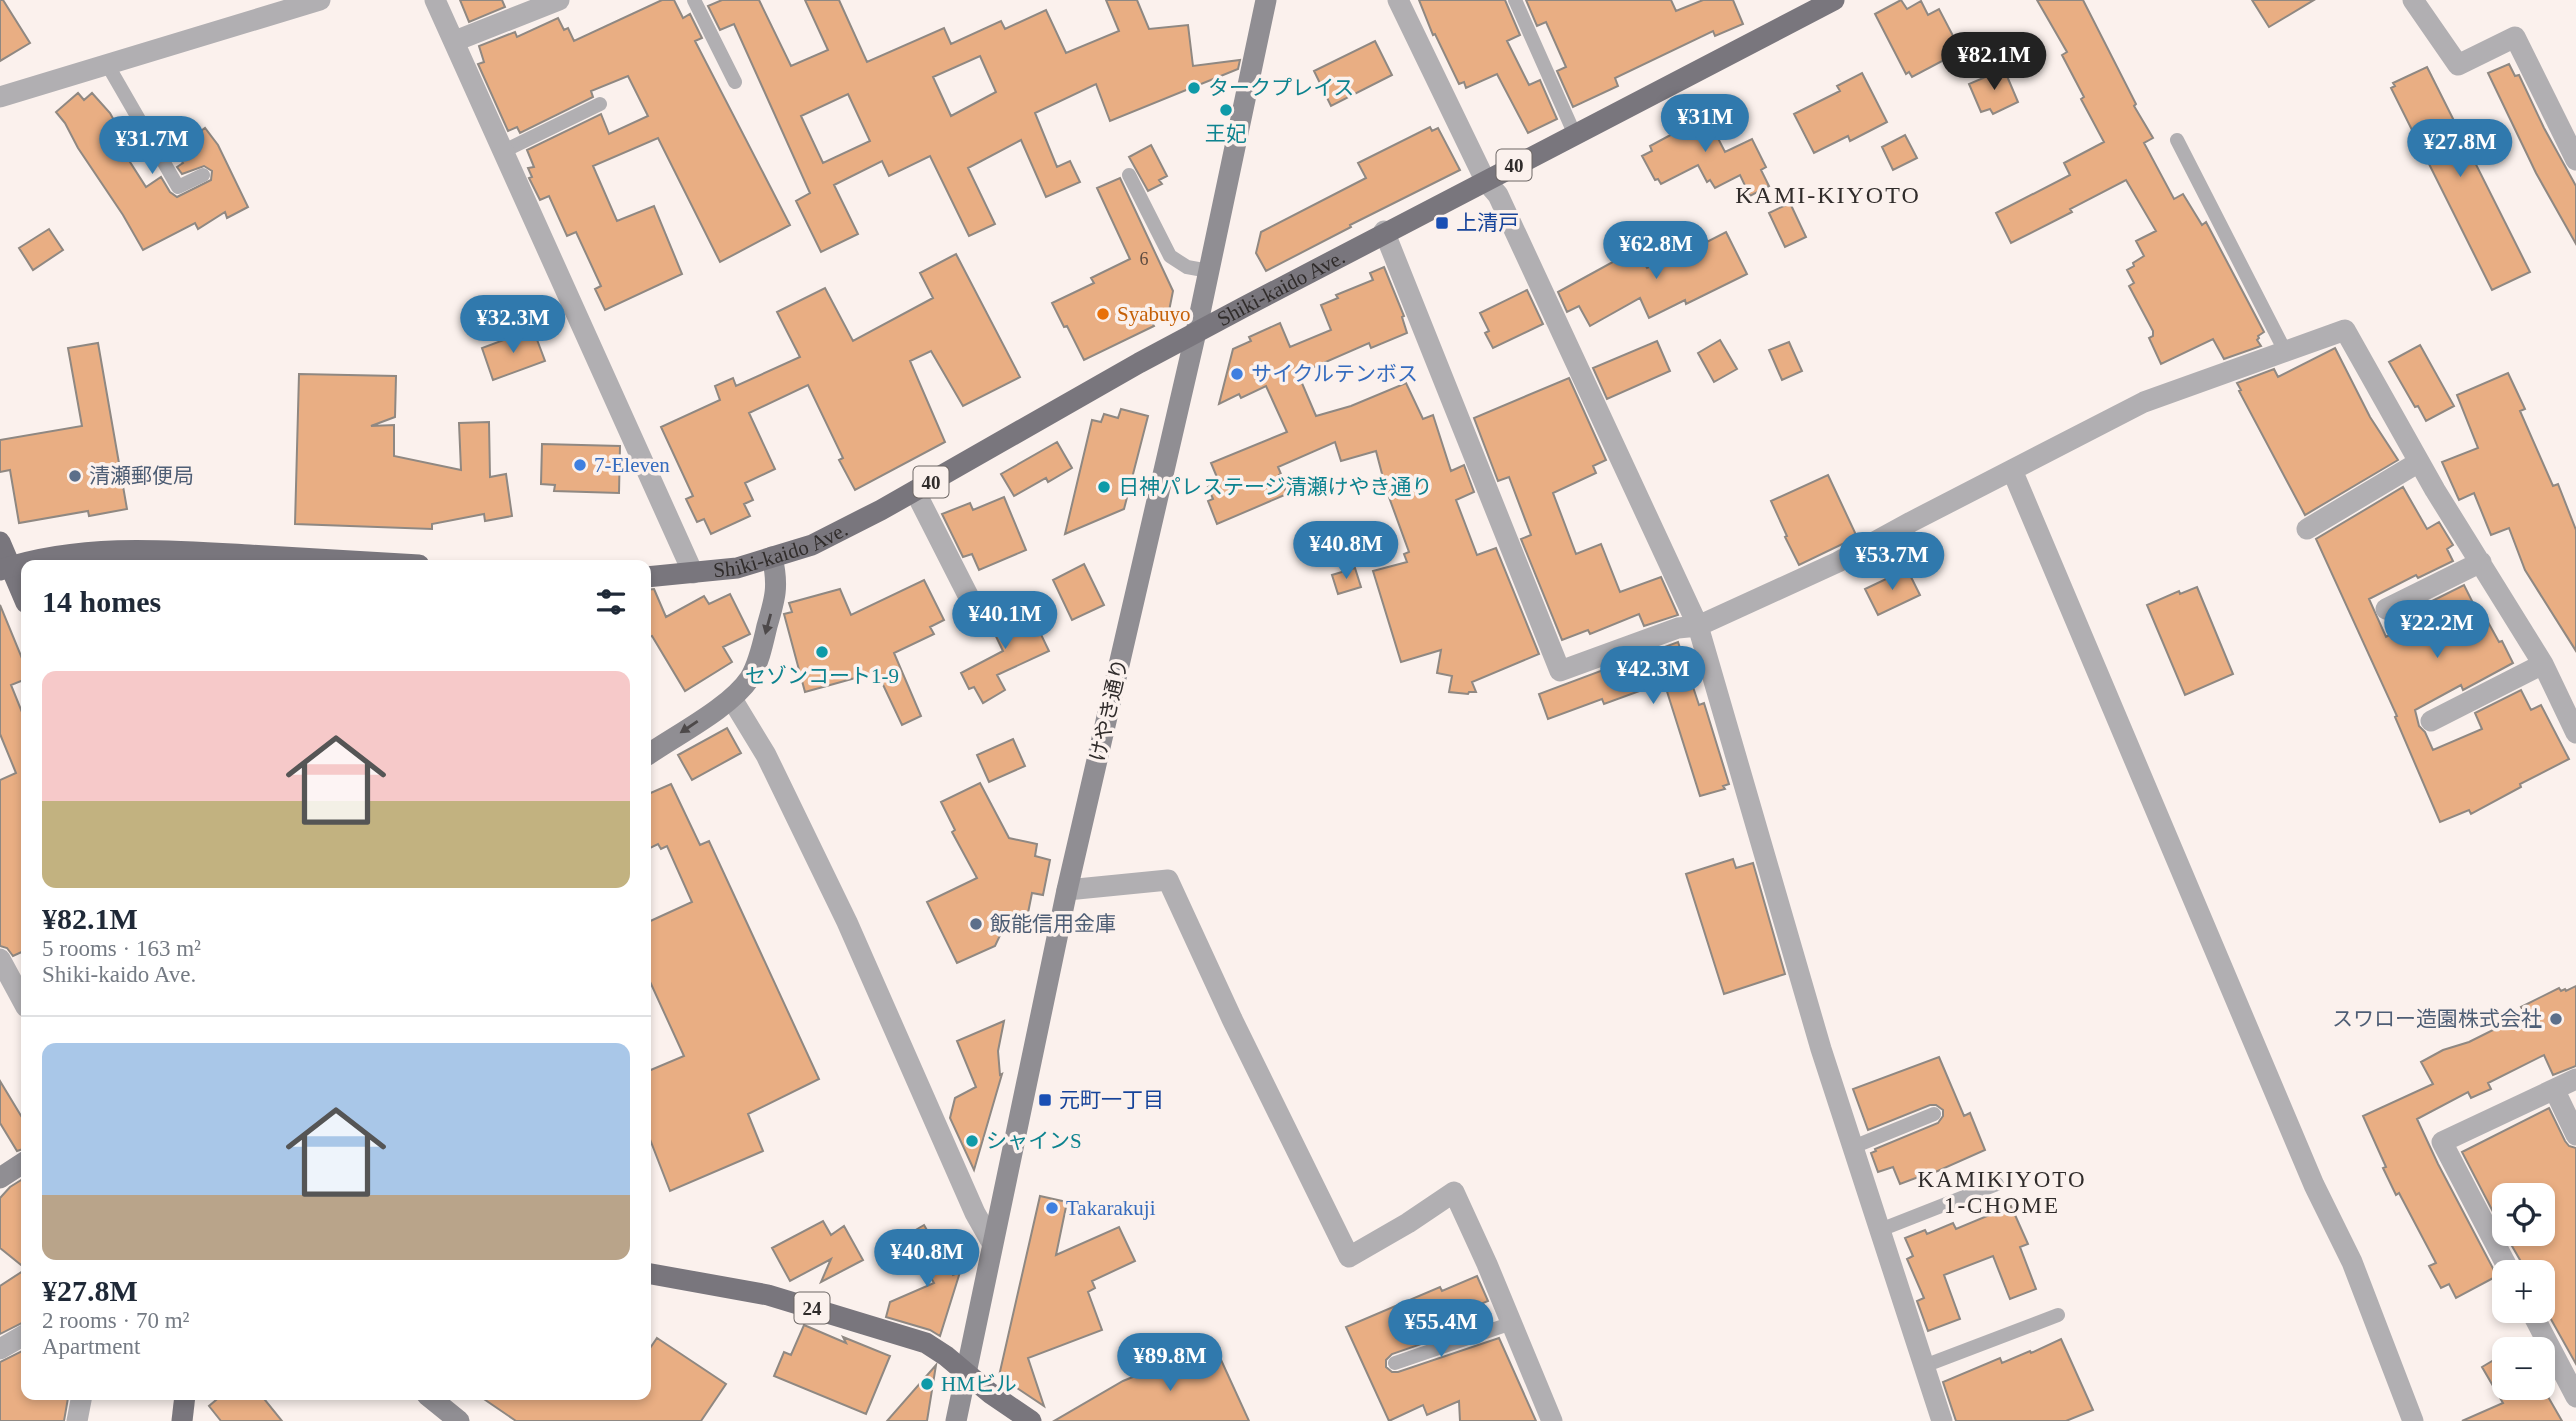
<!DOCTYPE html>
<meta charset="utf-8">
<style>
body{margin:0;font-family:"Times New Roman","Noto Sans JP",serif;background:#f6f6f7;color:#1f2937;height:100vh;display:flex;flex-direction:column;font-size:26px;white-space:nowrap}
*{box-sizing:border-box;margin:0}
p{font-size:23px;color:#747a83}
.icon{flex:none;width:38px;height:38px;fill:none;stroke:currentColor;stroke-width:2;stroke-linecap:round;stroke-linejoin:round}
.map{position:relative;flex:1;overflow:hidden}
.details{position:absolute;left:21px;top:560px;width:630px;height:840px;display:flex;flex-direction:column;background:#fff;border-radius:14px;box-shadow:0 4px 10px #0003}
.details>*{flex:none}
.fabs{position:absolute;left:2492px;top:1183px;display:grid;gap:14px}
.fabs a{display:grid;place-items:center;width:63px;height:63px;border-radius:14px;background:#fff;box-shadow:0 4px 10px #0003;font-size:35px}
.price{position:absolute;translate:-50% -60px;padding:0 16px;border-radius:24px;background:#3079ad;color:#fff;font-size:23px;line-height:46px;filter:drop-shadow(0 2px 4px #0008)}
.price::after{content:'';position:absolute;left:50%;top:42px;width:21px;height:16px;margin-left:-10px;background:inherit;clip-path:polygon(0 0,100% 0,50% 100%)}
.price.current{background:#222;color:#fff}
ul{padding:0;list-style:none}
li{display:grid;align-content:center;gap:14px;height:371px;padding:0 21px}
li+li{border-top:2px solid #e0e1e3}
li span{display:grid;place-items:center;height:217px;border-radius:14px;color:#555}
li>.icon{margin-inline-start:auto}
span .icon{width:126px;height:126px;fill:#fffc;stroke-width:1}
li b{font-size:30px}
h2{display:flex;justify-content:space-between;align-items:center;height:84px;padding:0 21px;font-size:30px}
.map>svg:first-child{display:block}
</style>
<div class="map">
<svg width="2576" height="1421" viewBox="0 0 2576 1421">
<rect width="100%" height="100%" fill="#fbf1ed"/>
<path fill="#e9ae83" stroke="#8f8882" stroke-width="2" fill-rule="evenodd" d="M0,0H3L30,43L0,61Z
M460,0H502L505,7L469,22Z
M662,0H674L683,18L690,14L702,38L695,41L790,225L720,262L658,138L593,166L617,221L654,206L682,274L605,310L595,289L601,286L576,232L567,236L549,196L540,200L529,178L532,177L528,168L534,167L527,150L601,114L609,134L648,116L628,76L591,91L593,97L520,133L517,127L508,131L478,64L484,62L479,46L515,32L517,37L558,18L564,30L568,28L574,41Z
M722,0H759L791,66L828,50L805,0H839L867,62L944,28L951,44L1001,21L1005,29L1046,10L1066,53L1119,31L1106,0H1137L1149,29L1188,25L1193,66L1240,60L1238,69L1110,121L1096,84L1035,113L1057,167L1070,161L1080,182L1046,197L1021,140L968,168L995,224L969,236L930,156L889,176L882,161L834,185L858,234L821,252L796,201L810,193L734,24L720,30L708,6ZM980,56L996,92L951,116L933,77ZM848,94L870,141L823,163L801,116Z
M1419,0H1505L1520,35L1507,41L1529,85L1540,80L1557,119L1528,133L1497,74L1466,88L1464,82L1459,84L1435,34L1433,35Z
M1526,0H1671L1676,11L1703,0H1733L1743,24L1715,36L1713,31L1615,78L1618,86L1573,107L1557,71L1566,67L1546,22L1537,26Z
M1901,0L1907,9L1921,1L1928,15L1939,9L1961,51L1912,77L1909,72L1906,74L1875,14Z
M2037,0H2083L2136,104L2134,106L2153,138L2144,143L2174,199L2183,194L2202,225L2206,222L2264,332L2258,336L2259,338L2257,340L2261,346L2224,359L2213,339L2161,364L2149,338L2153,336V331L2129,286L2134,283L2127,270L2134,266L2133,263L2144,256L2136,241L2156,231L2126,180L2070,209L2072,212L2011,243L1996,213L2070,175L2064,163L2104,142L2081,99L2084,97L2062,55L2067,52Z
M2252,0H2314L2269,27Z
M1375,41L1392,75L1331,106L1314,71Z
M2509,64L2515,76L2519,75L2544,128L2576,186V244L2536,173L2488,73Z
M2427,67L2530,272L2492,290L2391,88L2395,86L2393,83Z
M2004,69L2018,102L1993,114L1990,109L1981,112L1969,84Z
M1862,73L1887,122L1850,141L1848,136L1814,153L1794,114L1840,91L1837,86Z
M78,93L84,100L92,93L110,113L121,133L114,137L146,187L161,177L170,192L177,197L211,180L212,171L204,166L182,174L177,167L183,163L174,151L205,128L218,145L248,207L227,218L225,212L198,229L195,223L143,250L123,215L78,148L65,123L56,112Z
M1700,103L1725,152L1752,139L1766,167L1761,170L1769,186L1750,196L1740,175L1715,188L1710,180L1707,182L1698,165L1661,184L1658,179L1655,180L1642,156L1652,151L1650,146L1678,131L1671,118Z
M1430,127L1432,131L1438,128L1460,170L1350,225L1351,227L1266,271L1256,253L1261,232L1366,178L1358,163Z
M1905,135L1917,158L1893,170L1882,147Z
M1151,145L1167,176L1159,180L1162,184L1148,191L1129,157Z
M1120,178L1173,291L1169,311L1150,319L1154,326L1084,360L1067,326L1064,327L1052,303L1094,283L1091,278L1130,259L1097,188Z
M1790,203L1806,237L1785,247L1769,213Z
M49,229L63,250L33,270L19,248Z
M1726,232L1747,274L1686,304L1685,300L1649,318L1640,298L1590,326L1579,306L1567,312L1558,292L1620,258L1621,262L1638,252L1647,268L1700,242L1701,245Z
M956,254L1020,377L963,406L931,351L910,361L945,442L855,490L839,460L843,458L808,385L749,413L775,469L745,483L753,500L744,504L750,516L711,534L704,519L697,522L686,499L693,496L661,427L720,400L715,386L733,378L736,386L800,357L777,312L825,288L853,341L933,298L920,273Z
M1384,267L1404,316L1402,317L1407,333L1371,348L1369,343L1298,374L1316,416L1351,406L1406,383L1423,419L1433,415L1451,471L1464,465L1474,492L1456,500L1477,555L1496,548L1539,654L1472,682L1476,692H1469L1468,694L1449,692L1452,676L1437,673L1441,650L1401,662L1373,571L1407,562L1404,554L1409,552L1386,489L1376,451L1341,461L1335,442L1278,467L1281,474L1279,475L1287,494L1217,524L1208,501L1213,499L1208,487L1219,482L1211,463L1287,432L1266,386L1241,398L1239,394L1219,404L1233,349L1251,341L1249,337L1280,323L1290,347L1331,330L1321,305L1338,298L1336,295L1373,280L1370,273Z
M1527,290L1543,324L1493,348L1485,333L1489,331L1480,313Z
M533,329L545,361L493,380L482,348Z
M1720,340L1737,369L1714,382L1698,353Z
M1657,341L1670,371L1607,399L1593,368Z
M1789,342L1802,371L1782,380L1769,350Z
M98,343L127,509L89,516L88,511L19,523L10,470L0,472V440L82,426L68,348Z
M2420,345L2454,406L2426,421L2418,406L2415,407L2389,362Z
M2335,348L2370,417L2398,460L2305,515L2239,391L2241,390L2237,383L2274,369L2278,377Z
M2508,373L2525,409L2520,411L2553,486L2558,484L2576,530V651L2525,570L2509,528L2491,535L2474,493L2459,500L2442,462L2478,448L2457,395Z
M299,374L396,376L395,417L371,426L394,425V456L461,470L459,423L489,422L490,477L506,474L512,516L485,521L484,514L432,524V529L295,524Z
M1569,378L1606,460L1593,466L1596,473L1553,493L1576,554L1601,544L1620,592L1661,577L1678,615L1644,626L1639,614L1590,634L1588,630L1562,640L1521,539L1531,535L1509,477L1498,481L1474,418Z
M1121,409L1148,416L1124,509L1065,534L1092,420L1101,422L1104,414L1118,418Z
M1057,442L1072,468L1048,482L1046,478L1014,496L1001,474Z
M542,444L620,446L619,493L554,491L555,485L541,484Z
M1828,475L1857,537L1799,565L1785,537L1787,536L1771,501Z
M2403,487L2427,529L2439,522L2453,545L2447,549L2453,561L2418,578L2416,575L2369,599L2386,637L2435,612L2430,602L2464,585L2479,615L2483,613L2499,642L2502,641L2513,663L2463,690L2461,685L2415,710L2419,726L2425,732L2433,750L2482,729L2475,713L2521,690L2531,710L2541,705L2569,759L2520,784L2521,787L2471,814L2469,810L2440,822L2395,717L2397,716L2316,539Z
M1004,497L1026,550L979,570L972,554L963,557L942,514L970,503L973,510Z
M1084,564L1104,605L1072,620L1053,580Z
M1355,568L1361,587L1338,594L1332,575Z
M1907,569L1920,595L1878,615L1865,589Z
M924,580L944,620L930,627L934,634L894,653L921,716L902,725L877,672L805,692L784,614L792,612L789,603L840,589L851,615Z
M2197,587L2233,674L2185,695L2147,605L2179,591L2180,594Z
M654,589L666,617L704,596L709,604L730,594L750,634L723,647L732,662L685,691L652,636L646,638V590Z
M1010,601L1022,625L1034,620L1049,651L997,675L1005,690L983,703L974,687L969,689L961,673L1003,651L988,620L990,611Z
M0,605L26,668V679L11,685L26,722V950L13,956L7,948L0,946V780L16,773L0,734Z
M1678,642L1699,705L1704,703L1729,784L1723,786L1725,789L1700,796L1664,682L1604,704L1602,699L1548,719L1539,694Z
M727,728L741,753L692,780L678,755Z
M1013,739L1025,766L989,782L977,755Z
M980,783L1009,838L1037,844L1035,856L1050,860L1043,895L1032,893L1027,918L1003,929L995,946L957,963L927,902L977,878L952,832L955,830L941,802Z
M671,784L700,845L709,841L819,1079L748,1114L763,1151L670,1191L646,1129V1072L684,1056L646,973V923L692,902L667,846L661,849L658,844L646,850V795Z
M1733,859L1736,868L1753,863L1785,974L1724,994L1686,874Z
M2576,986V1066L2553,1075L2544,1055L2488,1083L2491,1089L2471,1098L2468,1092L2417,1119L2438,1164L2497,1276L2456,1298L2449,1284L2441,1288L2429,1266L2436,1263L2399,1193L2396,1195L2383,1168L2386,1167L2363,1116L2433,1084L2421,1062L2443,1050L2469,1042L2525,1014L2521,1007L2559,988L2561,991L2565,989L2566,991Z
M1004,1021L998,1051L1000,1075L1002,1074L974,1170L950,1118L955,1098L976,1087L957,1041Z
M1939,1057L1964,1116L1970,1113L1985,1150L1922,1178L1921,1176L1900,1184L1893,1167L1878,1172L1871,1153L1876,1151L1875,1149L1938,1123L1943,1116V1110L1936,1105H1930L1868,1130L1853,1089Z
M0,1081L26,1124V1148L17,1151L0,1123Z
M2549,1108L2565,1141L2569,1146L2576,1148V1364L2543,1305V1272H2527L2505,1234H2543V1195H2504V1233L2462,1152Z
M26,1177V1321L0,1334V1286L26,1269L0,1248V1198L10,1187Z
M1040,1196L1067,1202L1056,1255L1119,1227L1135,1261L1092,1281L1095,1288L1088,1292L1102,1330L1028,1358L1044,1406L999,1376Z
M2011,1206L2028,1244L2020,1247L2036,1289L2010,1299L1993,1256L1944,1275L1960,1319L1928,1331L1917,1301L1924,1298L1907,1259L1913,1256L1905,1238L1925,1230L1927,1234L1953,1223L1956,1229Z
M823,1221L831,1235L844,1226L863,1260L821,1282L831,1259L790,1281L772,1248Z
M924,1225L953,1275L960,1272L940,1336L930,1330L886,1317L890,1302L934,1283L907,1235Z
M1477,1276L1488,1301L1483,1303L1491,1320L1392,1354L1386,1360V1367L1392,1372H1398L1499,1338L1536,1421H1460L1459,1401L1427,1415L1423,1405L1389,1421L1346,1327L1440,1287L1442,1291Z
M804,1325L846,1343L843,1337L890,1356L866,1414L774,1376L784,1352L791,1355Z
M657,1338L726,1384L701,1421H516L478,1395H646V1354Z
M1211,1338L1249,1421H1054L1123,1381L1162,1365L1188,1351L1187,1349Z
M2061,1339L2093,1410L2066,1421H1956L1943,1382L2000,1358L2002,1363L2030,1351L2031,1353Z
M2531,1339L2536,1349H2513L2519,1346Z
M26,1349V1395H66L68,1398L64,1421H0V1362Z
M2504,1354V1388H2543L2562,1421H2462L2503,1403L2482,1367Z
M936,1365L927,1421H887Z
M222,1395H261L282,1421H221L209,1406Z"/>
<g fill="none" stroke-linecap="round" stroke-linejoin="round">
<path stroke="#b1afb2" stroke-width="14" d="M694,0L735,82
M1515,0L1575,135
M107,64L178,187L203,175
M2177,140L2285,351
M502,152L600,104
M1129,175L1170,256L1187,267L1209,271
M1853,1147L1934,1114
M1880,1230L1997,1184
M1395,1363L1512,1323
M1924,1366L2058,1315"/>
<path stroke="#b1afb2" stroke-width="21" d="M435,0L693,573
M1398,0L1485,180L1498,195L1698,626L1821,1049L1942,1421
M2413,0L2458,65L2515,37L2576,160
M455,41L559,0
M0,97L320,0
M1384,231L1560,671L1678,628L1698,626L1838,562L1911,522L2144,402L2345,330L2435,490L2543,664L2576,733
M2012,470L2314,1185L2352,1262L2413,1421
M915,491L977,613
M2307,529L2419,462
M2386,609L2481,562
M732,699L766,755L847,922L975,1213L992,1243
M2431,721L2543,664
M1067,890L1168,880L1232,1019L1349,1257L1408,1223L1454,1192L1487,1264L1552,1421
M0,959L26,1007
M2555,1091L2576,1135
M2510,1272L2442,1142L2576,1079
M2531,1311L2576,1397
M0,1349L26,1334
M77,1421L82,1395"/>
<path stroke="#908e93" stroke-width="21" d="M646,756C676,735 730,708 750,678C759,663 763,643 767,626C775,599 779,586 772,557
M0,1178L26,1161
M427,1395L459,1421
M956,1421L1067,890L1196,332L1266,0"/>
<g stroke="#79767d" stroke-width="21">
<path d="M0,542L26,603"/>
<path d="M0,570C80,543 167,550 249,555C306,558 362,562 419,565"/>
<path id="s1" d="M646,577L737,568L812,545L881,510L1139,363L1244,307L1834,0"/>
<path d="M646,1273L768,1295L926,1343L946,1356L990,1393L1031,1421"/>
<path d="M182,1421L185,1395"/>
</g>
</g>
<defs><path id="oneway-solid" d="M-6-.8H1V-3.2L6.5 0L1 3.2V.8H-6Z" transform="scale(1.75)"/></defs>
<g fill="#4d494a">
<use href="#oneway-solid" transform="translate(768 624) rotate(105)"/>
<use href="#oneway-solid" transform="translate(689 727) rotate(146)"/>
</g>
<g fill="#0f9aa8" stroke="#fbf1ed" stroke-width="2.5">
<circle cx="1194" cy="88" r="7"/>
<circle cx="1226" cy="110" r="7"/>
<circle cx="1104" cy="487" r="7"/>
<circle cx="822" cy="652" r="7"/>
<circle cx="972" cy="1141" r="7"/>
<circle cx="927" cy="1384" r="7"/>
</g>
<g fill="#1a4fb4" stroke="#fbf1ed" stroke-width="2.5">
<rect x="1435" y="216" width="14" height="14" rx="3.5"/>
<rect x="1038" y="1093" width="14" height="14" rx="3.5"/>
</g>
<circle fill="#e8710a" stroke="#fbf1ed" stroke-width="2.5" cx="1103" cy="314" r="7"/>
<g fill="#3f7fe0" stroke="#fbf1ed" stroke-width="2.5">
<circle cx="1237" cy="374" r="7"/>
<circle cx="580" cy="465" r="7"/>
<circle cx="1052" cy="1208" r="7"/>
</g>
<g fill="#5c6f8a" stroke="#fbf1ed" stroke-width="2.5">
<circle cx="75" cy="476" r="7"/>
<circle cx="976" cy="924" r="7"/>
<circle cx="2556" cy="1019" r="7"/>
</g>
<g text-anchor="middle" stroke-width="7" stroke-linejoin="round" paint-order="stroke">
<g font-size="18" fill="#5e4c41">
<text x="1144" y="265">6</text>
</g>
<g fill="#fbf1ed" stroke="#6d6765" stroke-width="2">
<rect x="1496.5" y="149.5" width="35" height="31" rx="5"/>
<rect x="913.5" y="466.5" width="35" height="31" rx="5"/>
<rect x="794.5" y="1292.5" width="35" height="31" rx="5"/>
</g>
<g font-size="19" font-weight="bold" fill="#302c2b">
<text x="1514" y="172">40</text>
<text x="931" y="489">40</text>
<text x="812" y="1315">24</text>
</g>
<g font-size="21" fill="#0d838f" stroke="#fbf1ed" text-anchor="start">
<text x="1208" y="95">タークプレイス</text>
<text x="1226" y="141" text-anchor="middle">王妃</text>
<text x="1118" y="494">日神パレステージ清瀬けやき通り</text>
<text x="822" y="683" text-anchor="middle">セゾンコート1-9</text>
<text x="986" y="1148">シャインS</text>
<text x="941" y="1391">HMビル</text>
</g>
<g font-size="21" fill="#164399" stroke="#fbf1ed" text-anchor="start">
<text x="1456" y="230">上清戸</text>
<text x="1059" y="1107">元町一丁目</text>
</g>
<g font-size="21" fill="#302c2b" stroke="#fbf1ed">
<text dy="7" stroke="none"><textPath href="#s1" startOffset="705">Shiki-kaido Ave.</textPath></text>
<text dy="7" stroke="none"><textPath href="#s1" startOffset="138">Shiki-kaido Ave.</textPath></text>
<text transform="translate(1109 710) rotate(-77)" y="7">けやき通り</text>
</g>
<g font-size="21" fill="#c56008" stroke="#fbf1ed" text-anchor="start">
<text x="1117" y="321">Syabuyo</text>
</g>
<g font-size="21" fill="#366cbe" stroke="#fbf1ed" text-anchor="start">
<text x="1251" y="381">サイクルテンボス</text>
<text x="594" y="472">7-Eleven</text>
<text x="1066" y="1215">Takarakuji</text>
</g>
<g font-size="21" fill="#4e5e75" stroke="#fbf1ed" text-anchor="start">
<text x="89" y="483">清瀬郵便局</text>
<text x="990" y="931">飯能信用金庫</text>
<text x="2542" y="1026" text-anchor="end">スワロー造園株式会社</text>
</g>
<g font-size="23" letter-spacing="2" fill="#302c2b" stroke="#fbf1ed">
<text x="2002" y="1187">KAMIKIYOTO<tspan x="2002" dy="26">1-CHOME</tspan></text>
</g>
<g font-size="24" letter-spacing="2" fill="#302c2b" stroke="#fbf1ed">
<text x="1828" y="203">KAMI-KIYOTO</text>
</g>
</g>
</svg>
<div class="fabs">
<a><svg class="icon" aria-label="locate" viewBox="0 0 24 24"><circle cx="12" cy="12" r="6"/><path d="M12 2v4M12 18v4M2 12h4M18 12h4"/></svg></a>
<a>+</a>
<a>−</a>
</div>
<b class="price current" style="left:1994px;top:92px">¥82.1M</b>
<b class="price" style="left:1705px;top:154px">¥31M</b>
<b class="price" style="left:152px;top:176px">¥31.7M</b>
<b class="price" style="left:2460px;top:179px">¥27.8M</b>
<b class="price" style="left:1656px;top:281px">¥62.8M</b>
<b class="price" style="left:513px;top:355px">¥32.3M</b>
<b class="price" style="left:1346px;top:581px">¥40.8M</b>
<b class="price" style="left:1892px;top:592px">¥53.7M</b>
<b class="price" style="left:1005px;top:651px">¥40.1M</b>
<b class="price" style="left:2437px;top:660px">¥22.2M</b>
<b class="price" style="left:1653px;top:706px">¥42.3M</b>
<b class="price" style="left:927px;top:1289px">¥40.8M</b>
<b class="price" style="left:1441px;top:1359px">¥55.4M</b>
<b class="price" style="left:1170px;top:1393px">¥89.8M</b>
<section class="details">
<h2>14 homes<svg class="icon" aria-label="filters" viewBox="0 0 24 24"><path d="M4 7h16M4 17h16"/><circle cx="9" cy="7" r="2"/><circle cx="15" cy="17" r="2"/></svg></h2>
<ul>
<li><span style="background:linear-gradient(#f6c9c9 60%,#c2b280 0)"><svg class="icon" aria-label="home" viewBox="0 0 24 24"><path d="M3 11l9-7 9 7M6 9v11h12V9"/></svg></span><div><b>¥82.1M</b><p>5 rooms · 163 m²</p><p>Shiki-kaido Ave.</p></div></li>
<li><span style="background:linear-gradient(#a9c7e8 70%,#b9a48a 0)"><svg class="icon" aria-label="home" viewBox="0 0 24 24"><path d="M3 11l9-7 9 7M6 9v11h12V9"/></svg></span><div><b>¥27.8M</b><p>2 rooms · 70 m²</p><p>Apartment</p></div></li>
</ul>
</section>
</div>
